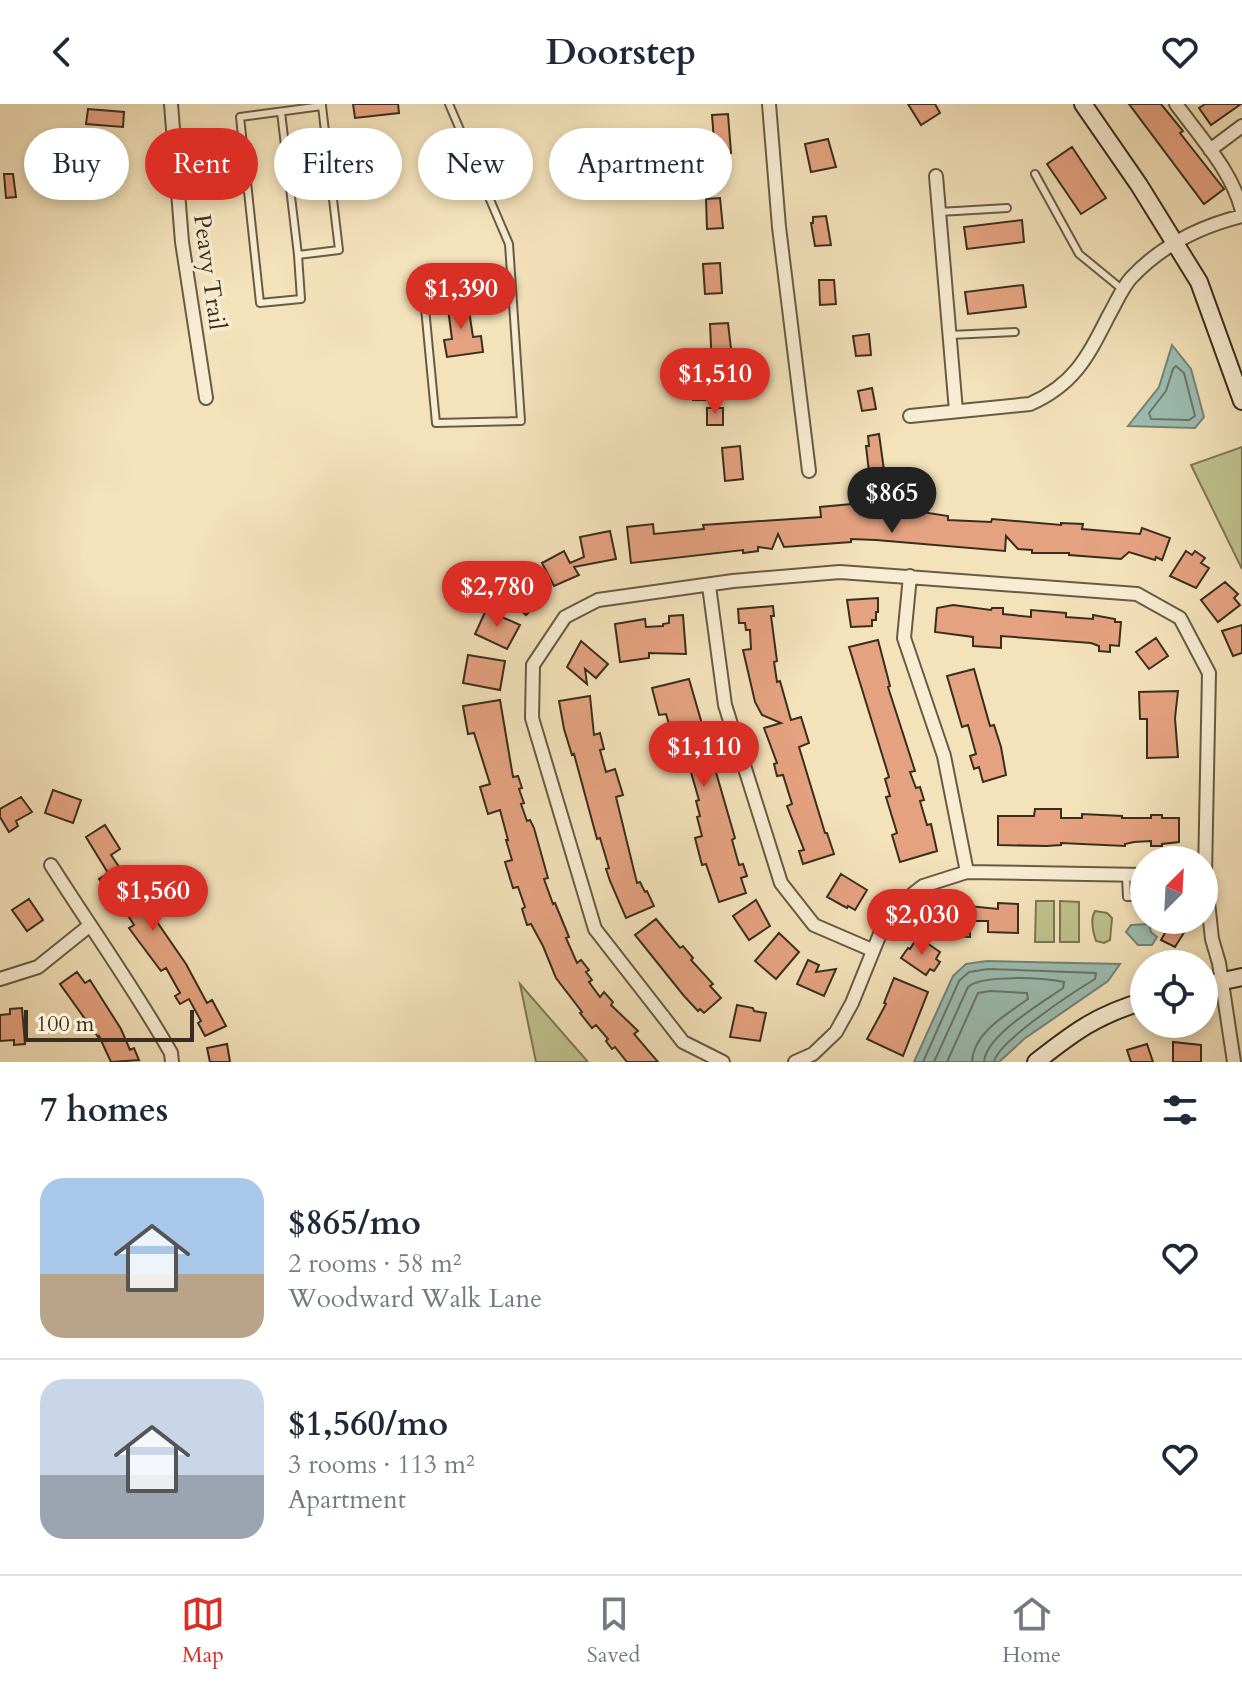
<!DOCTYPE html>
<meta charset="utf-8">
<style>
body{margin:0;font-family:Cardo,serif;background:#f2f2f3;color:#1f2937;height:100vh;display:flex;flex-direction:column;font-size:30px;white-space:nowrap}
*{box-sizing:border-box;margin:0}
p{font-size:26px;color:#747a83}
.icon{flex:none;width:44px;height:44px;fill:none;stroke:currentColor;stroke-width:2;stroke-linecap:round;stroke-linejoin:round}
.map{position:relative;height:958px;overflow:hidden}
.side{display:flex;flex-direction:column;background:#fff;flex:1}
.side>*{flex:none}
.banner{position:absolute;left:24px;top:24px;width:800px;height:72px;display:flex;gap:16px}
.needle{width:52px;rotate:24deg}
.buttons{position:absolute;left:1130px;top:742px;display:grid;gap:16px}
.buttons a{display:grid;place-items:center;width:88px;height:88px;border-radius:50%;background:#fff;box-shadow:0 4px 12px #0003;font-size:40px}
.scale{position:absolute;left:24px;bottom:20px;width:170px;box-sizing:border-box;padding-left:8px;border:4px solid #392e1e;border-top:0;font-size:22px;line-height:28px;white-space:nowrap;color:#392e1e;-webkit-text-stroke:6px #f8ecd2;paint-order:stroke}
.price{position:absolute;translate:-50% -68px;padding:0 18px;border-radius:28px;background:#d93025;color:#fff;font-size:26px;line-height:52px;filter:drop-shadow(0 2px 4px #0008)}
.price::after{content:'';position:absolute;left:50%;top:48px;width:24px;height:18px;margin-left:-12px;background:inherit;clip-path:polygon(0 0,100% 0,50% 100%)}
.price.on{background:#222;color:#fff}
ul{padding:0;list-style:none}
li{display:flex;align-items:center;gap:24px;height:200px;padding:0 40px}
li+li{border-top:2px solid #e0e1e3}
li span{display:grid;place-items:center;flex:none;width:224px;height:160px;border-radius:24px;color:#555}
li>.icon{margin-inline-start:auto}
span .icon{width:96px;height:96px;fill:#fffc;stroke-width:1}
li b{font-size:34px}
h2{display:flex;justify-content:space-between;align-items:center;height:96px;padding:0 40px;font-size:34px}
.chip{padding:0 28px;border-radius:36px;background:#fff;box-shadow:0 4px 12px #0003;font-size:28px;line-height:72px}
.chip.on{background:#d93025;color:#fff}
header{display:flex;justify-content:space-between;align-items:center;height:104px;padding:0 40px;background:#fff;font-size:36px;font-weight:700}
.tabs{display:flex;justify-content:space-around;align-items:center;height:112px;border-top:2px solid #e0e1e3;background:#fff;font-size:22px;color:#747a83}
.tabs a{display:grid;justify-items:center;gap:4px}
.tabs .on{color:#d93025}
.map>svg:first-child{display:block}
</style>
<header><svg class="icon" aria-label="back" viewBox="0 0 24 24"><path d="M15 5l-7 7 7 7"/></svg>Doorstep<svg class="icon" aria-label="heart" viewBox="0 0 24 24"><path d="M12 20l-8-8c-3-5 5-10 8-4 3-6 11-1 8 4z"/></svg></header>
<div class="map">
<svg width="1242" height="958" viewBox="0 0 1242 958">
<rect width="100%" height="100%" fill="#f4e2ba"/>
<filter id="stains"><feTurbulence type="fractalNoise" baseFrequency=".0025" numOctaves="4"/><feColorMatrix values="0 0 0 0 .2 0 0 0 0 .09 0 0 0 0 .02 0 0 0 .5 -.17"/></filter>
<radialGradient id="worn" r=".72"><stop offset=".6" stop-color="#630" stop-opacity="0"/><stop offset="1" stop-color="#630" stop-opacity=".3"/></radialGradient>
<path fill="#bfc28d" stroke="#7c7856" stroke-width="2" d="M1242,343V465L1191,361Z
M1036,797H1054V838H1035Z
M1060,797L1079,798V838H1060Z
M1095,807L1107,809L1112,814L1110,836L1104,839L1096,837C1093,828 1090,815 1095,807Z
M520,880L588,958H536Z"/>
<path fill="#9cbdb2" stroke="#748477" stroke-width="2" d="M1172,241L1191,265L1204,313L1195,324L1128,322L1159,283Z
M1149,820L1151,828L1157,833L1152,841H1138L1126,828L1131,821Z
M987,857L1120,860L1108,877L1024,935L999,958H914L953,872L966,860Z"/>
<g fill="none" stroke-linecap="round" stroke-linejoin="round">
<path stroke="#6a7668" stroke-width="2" d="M1176,262L1184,269L1195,312L1189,316L1151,315L1149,309L1166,287L1173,265Z
M923,958L959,877L969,868L988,865L1096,869L1095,875C1075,887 997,938 994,958
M934,958L968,883C981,870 1045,874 1064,878L1063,884C1042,899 986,931 984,958
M947,958L978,889L990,887L1027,889L1028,895C1007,910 973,929 972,958"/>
</g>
<path fill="#e5a280" stroke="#392e1e" stroke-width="2" d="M353,0H398L399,9L355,14Z
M908,0H935L940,9L921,21Z
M1129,0H1161L1183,27L1180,29L1224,85L1204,100Z
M1205,0H1241L1211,21L1199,4Z
M88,5L124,8L123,23L86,20Z
M728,10L731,49L715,50L712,11Z
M828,35L836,63L811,68L805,40Z
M69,42H86V77H69Z
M1072,43L1106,94L1081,110L1047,60Z
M4,70H13L16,93L6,94Z
M720,94L723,124L707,125L706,95Z
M826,112L831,141L815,142L811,119H813V113Z
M1022,116L1024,138L967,145L964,123Z
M720,159L722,189L705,190L703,160Z
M819,176H834L836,200L820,201Z
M1023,181L1026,203L968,210L965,188Z
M467,194L473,233L481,232L483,248L447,253L444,236L452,235L447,197Z
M728,219L733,262L712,263L710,220Z
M869,230L871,251L856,252L853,232Z
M693,273H707V296H693Z
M872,284L876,305L862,307L858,287Z
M707,304H723V321H707Z
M879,330L884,366L869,368L866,342H869L868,332Z
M740,342L743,375L725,377L722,344Z
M863,399L890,400V403L948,412V416L991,418L992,415L1061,421V419L1083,420L1082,425L1140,430L1142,424L1170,434L1162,456L1156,453L1155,456L1129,448L1121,455L1069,451V449H1032V446L1018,445L1006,432L1005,447L876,436L851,435V438L784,443L778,430L772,445L758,443V447L743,449V446L631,459L627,423L653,420L654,430L704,425L703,421L821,413L820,403Z
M610,427L616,455L574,463L579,471L554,482L542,459L564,447L570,459L584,453L580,433Z
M1186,447L1192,451L1195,447L1205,454L1201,459L1209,464L1196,484L1170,472Z
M523,471L546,491L526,511L506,493Z
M1225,478L1238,490L1234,494L1240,501L1218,518L1201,496Z
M878,494V508H876V516H872V522L851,523L847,496Z
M953,501L991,506L992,504H1003V510L1031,513V506L1066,509V513L1093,515V511L1115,515V518H1121L1119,542L1110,541V548L1099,547V542L1091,539L1001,532V544L973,542V533L935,528L937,504Z
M773,502L774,512H771L777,557L774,558L777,578L780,577L791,616L801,613L809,639L799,643L825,729H827L834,750L803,760L799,747L804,746L787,702L792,700L783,671L777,672L774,660L777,659L764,624L781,619L762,611L755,598L743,546L751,545L750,526H746L745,519H739L738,505Z
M486,506L520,521L507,545L475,530Z
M683,511L686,550L649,549V554L620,558L615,520L645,515L646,523L663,522V520L669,519V512Z
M1242,521V549L1233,552L1222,527Z
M1156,534L1168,552L1149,565L1136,548Z
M878,536L890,582L888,583L915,667L910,668L916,684L920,683L924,696L920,697L927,721L931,720L937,747L900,758L892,731L897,729L886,693L890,692L885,675L889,673L849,543Z
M581,537L608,560L596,574L585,565L587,580L567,563Z
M468,551L505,557L500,586L463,579Z
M974,565L990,622L994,621L1001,643L1006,671L983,678L979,663L974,665L970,652L976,650L968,621L962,623L947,572Z
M689,575L735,734L732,736L739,761L743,760L747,772L741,774L746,789L719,798L706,760L702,761L695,734L702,732L697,713L700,712L696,697L699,696L684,644L680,645L678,637H674L666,610L659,611L652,584Z
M1178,587L1175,614L1178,653L1147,654V615H1140L1139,588Z
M590,592L594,631L600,629L604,645L600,646L606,668L615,665L623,691L616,693L637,779L640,778L645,788L647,787L654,802L626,814L610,777L606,765L609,764L600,734L597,735L574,650L572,651L564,625L559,597Z
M500,596L513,673L518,672L522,684L519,685L524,699L521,700L527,717L530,716L534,724L548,774L544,775L553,800L555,799L569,833L566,834L577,859L581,856L589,866L586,868L592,876L589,878L600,893L604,888L613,898L611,901L638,927L634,930L658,958H627L615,943L612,945L606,937L608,935L596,921L592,924L580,909L582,908L556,874L543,842L531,820L527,821L522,805L525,803L518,783L513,784L505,758L512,756L506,736H508L500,706L488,710L480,683L490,680L474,629L468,630L463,602Z
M53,686L81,696L73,719L45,709Z
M21,693L32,708L16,717L18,722L9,728L0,713V705Z
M1035,705H1061V714H1082V710L1122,712V714H1151V711H1162V714H1179V738L1162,740V742H1151V737L1134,738L1125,740V742L1061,739V741L1046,742L998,741V712H1034Z
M105,721L120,745L111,751L186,860L207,899L212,896L226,922L205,932L198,919L201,917L189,895L180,900L175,892L180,889L166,864L161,867L137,835L129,824L134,821L125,807L127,806L109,782L106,784L99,775L108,769L86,733Z
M841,770L867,786L855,806L848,802L847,804L827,793Z
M29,795L43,816L27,827L12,806Z
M756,796L770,822L749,836L733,812Z
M998,799L1018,800V829L988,828V817H970V833L943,831V807H959V801L998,805Z
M656,815L680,844L683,842L693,854L691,856L713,880L710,882L721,894L704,909L700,905L698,907L684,892L635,831Z
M1170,820L1185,827L1175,843L1161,836Z
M779,829L799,848L776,875L755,857Z
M921,835L940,848L936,855L940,858L934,867L930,865L926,871L901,854L908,844L910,845L915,837L918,839Z
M808,856L819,861L816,868L836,865L824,892L797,880Z
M77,868L85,879L90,876L121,925L130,946L134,944L139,956L111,958L99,932L98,933L60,880Z
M894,874L928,888L903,952L867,935L886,900L884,899Z
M737,901L753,904L754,907L766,909L760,937L730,933Z
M22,904L25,940L14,941V936L0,937V911L10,910V905Z
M1173,938L1201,941V958H1173Z
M227,940L230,958H210L207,944Z
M1147,940L1153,958H1131L1127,946Z"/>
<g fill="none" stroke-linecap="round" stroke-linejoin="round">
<g stroke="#685b45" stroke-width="10">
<path id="lane" d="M322,0V2L339,146L298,151L301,195L260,199L240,13L322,2
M449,0L509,140L521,317L436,319L423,183L511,178
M281,8L298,151
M1035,70L1079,150L1123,186
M939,108L1007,104
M950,231L1015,228
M1126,771L1127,793H1144"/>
</g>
<g stroke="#685b45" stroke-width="16">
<path id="street" d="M171,0L182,138L206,294
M769,0L779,123L809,367
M1176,0C1200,33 1232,67 1242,107
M1210,46L1242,22
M936,72L956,307
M910,312L1030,300C1075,280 1088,252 1109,211C1116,199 1122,184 1131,174C1161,142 1201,122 1242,112
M910,472L904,534L944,652L967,768
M709,482L725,601L781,779L814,821L872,846
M51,761C91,824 134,884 171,949L172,958
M0,875L38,863L89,822
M723,958L683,938L595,825L532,614L533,561L565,513L598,496L733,477L840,468L1137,490L1180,514L1209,569L1205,770L1212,835L1219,859L1234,958
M795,958L813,950L836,928L852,899L882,825L899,801L923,782L967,768L1144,771"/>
</g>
<g stroke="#392e1e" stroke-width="20">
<path id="secondary" d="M1083,0L1139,81L1199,178L1242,297
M1204,881L1242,873
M1036,958C1074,928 1097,911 1144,897"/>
</g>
<use href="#lane" stroke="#f8ecd2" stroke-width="6"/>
<use href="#street" stroke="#f8ecd2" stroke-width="12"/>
<use href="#secondary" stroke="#f8ecd2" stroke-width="16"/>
</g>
<g text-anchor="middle" stroke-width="7" stroke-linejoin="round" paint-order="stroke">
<g font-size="24" fill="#392e1e" stroke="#f8ecd2">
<text transform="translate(210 168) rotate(82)" y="8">Peavy Trail</text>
</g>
</g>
<rect width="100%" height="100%" filter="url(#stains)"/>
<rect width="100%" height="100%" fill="url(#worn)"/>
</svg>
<div class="buttons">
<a><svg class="needle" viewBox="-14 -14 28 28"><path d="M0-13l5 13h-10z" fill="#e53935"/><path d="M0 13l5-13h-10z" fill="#747a83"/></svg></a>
<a><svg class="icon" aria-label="locate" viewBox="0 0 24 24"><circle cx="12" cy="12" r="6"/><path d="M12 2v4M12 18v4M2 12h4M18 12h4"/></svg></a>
</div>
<div class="scale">100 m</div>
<b class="price" style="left:461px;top:227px">$1,390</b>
<b class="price" style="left:715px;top:312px">$1,510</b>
<b class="price on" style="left:892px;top:431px">$865</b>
<b class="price" style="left:497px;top:525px">$2,780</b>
<b class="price" style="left:704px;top:685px">$1,110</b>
<b class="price" style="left:153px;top:829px">$1,560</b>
<b class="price" style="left:922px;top:853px">$2,030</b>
<div class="banner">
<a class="chip">Buy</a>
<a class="chip on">Rent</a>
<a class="chip">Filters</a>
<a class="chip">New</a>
<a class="chip">Apartment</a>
</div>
</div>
<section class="side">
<h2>7 homes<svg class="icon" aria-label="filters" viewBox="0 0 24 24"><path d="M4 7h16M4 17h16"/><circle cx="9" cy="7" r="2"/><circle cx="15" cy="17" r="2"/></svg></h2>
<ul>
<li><span style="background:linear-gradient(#a9c7e8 60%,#b9a48a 0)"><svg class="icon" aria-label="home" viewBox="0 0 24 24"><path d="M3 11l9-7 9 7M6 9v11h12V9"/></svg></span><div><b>$865/mo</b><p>2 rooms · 58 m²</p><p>Woodward Walk Lane</p></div><svg class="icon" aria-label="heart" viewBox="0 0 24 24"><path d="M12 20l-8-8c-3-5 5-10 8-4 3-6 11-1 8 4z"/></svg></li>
<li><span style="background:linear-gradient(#c9d6e8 60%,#9aa5b1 0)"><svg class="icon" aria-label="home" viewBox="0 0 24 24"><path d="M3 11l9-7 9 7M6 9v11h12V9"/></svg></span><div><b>$1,560/mo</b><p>3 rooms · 113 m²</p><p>Apartment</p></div><svg class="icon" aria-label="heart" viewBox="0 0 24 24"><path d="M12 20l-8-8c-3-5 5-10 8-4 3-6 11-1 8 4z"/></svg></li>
</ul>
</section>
<nav class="tabs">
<a class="on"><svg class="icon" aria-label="map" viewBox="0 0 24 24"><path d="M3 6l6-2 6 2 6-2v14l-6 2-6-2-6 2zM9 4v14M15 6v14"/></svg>Map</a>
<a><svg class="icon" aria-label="saved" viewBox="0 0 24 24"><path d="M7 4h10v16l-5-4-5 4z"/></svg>Saved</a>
<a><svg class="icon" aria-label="home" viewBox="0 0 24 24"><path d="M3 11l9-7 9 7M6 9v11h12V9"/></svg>Home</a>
</nav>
